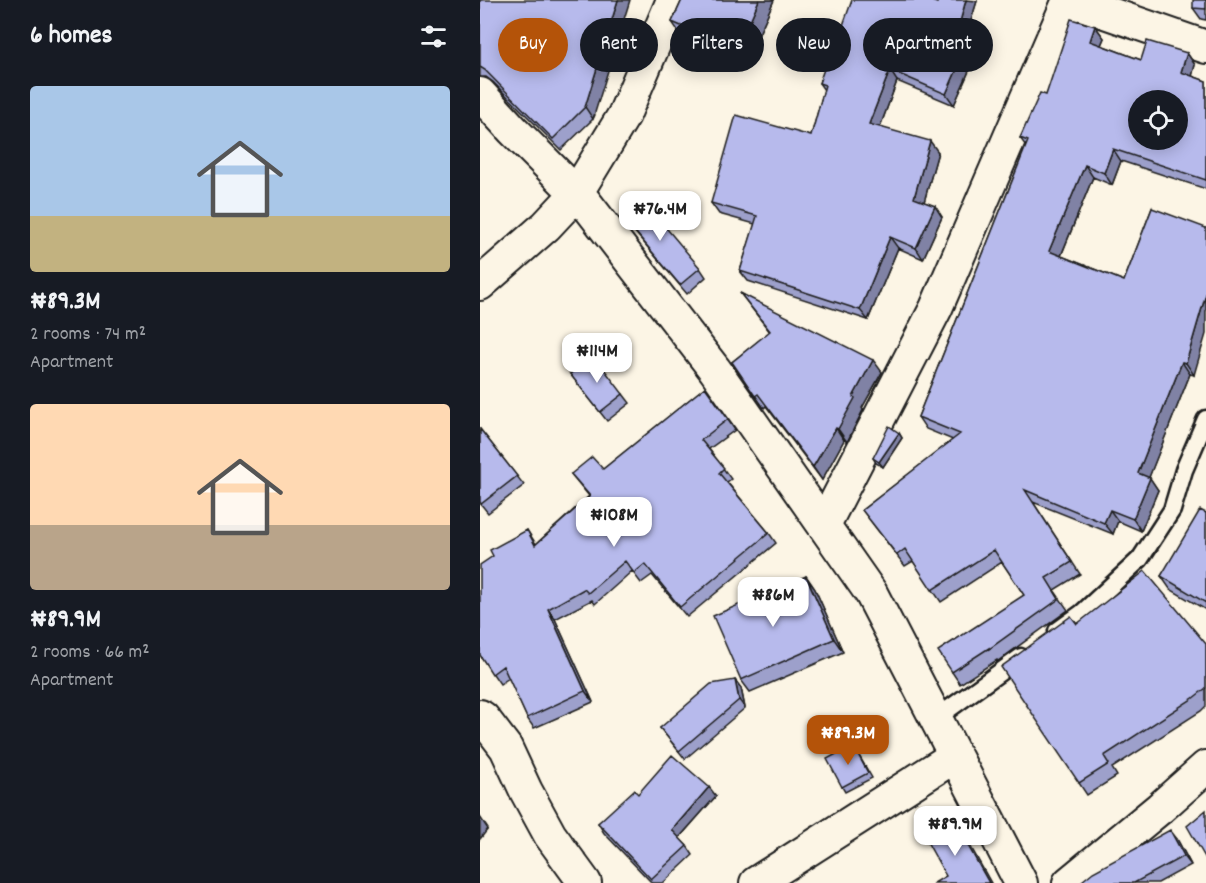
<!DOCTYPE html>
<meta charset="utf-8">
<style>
body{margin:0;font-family:Dekko,sans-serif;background:#242831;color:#f1f3f6;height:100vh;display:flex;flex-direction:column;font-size:22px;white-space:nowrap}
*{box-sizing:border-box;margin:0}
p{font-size:20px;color:#9ea1a6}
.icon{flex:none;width:33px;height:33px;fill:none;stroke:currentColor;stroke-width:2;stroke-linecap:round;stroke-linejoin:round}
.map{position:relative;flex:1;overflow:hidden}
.sheet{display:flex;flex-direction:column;background:#171b24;width:480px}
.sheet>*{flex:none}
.top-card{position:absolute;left:18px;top:18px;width:570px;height:54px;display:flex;gap:12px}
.tools{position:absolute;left:648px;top:90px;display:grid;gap:12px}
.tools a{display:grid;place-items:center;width:60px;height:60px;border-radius:50%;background:#171b24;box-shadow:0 3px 15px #0003;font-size:30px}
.price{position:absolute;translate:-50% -51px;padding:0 14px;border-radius:12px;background:#fff;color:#222;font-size:20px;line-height:39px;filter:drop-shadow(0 2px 3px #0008)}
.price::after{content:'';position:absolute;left:50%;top:36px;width:18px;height:14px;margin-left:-9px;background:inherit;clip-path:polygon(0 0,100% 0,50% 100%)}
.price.current{background:#b45309;color:#fff}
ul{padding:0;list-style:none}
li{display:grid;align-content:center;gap:12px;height:318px;padding:0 30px}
li span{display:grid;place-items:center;height:186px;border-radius:6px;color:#555}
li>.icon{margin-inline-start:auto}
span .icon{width:108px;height:108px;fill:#fffc;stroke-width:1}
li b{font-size:26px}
h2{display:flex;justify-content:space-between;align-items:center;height:72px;padding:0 30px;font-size:26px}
.pill{padding:0 21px;border-radius:27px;background:#171b24;box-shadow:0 3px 15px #0003;font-size:21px;line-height:54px}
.pill.current{background:#b45309;color:#fff}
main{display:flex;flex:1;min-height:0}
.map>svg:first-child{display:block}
</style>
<main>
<section class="sheet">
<h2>6 homes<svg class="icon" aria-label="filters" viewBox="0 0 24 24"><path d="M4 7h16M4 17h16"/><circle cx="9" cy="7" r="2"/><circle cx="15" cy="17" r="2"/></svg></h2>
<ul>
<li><span style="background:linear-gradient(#a9c7e8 70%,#c2b280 0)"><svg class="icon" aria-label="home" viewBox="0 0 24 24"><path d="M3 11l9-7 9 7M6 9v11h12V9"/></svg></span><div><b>₦89.3M</b><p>2 rooms · 74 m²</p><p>Apartment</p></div></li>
<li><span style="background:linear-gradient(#ffd9b3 65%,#b9a48a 0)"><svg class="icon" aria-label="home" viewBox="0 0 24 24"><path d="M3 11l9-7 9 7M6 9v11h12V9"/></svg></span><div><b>₦89.9M</b><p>2 rooms · 66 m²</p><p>Apartment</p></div></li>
</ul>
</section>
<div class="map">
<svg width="726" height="883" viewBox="0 0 726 883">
<rect width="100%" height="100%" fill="#fcf5e5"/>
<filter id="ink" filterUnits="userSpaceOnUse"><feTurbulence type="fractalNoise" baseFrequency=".0167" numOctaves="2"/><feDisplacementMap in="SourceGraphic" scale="12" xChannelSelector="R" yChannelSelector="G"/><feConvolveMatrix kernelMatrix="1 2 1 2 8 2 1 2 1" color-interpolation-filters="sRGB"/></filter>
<g filter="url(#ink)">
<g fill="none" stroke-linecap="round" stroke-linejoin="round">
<g stroke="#1c1c1c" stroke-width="21">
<path id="service" d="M577,631L602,613L660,559L692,510L704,470L726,419
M455,719L541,657"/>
</g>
<g stroke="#1c1c1c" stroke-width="36">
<path id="minor" d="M590,0L726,47
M0,94L33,130L105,202L235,370L391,593L541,883
M0,284L66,226L96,194L144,115L193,0
M344,525L456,308L589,0
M0,716L3,718L26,748L46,791L70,835L105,883
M276,883L475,756
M589,883L680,808L726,767"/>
</g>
<use href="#service" stroke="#fcf5e5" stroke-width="16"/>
<use href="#minor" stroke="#fcf5e5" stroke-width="32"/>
</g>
<path fill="#9da0cb" stroke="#1c1c1c" stroke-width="1.5" d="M0,0L115,115L113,119L81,150L13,82L6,77H0Z
M202,0H294L266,63L201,35L192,22Z
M726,0V20L721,19L713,8Z
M497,1L487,33L500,46L474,105L417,81L400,127L458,152L444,202L455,206L462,217L443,259L418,248L388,320L268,281L260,271L275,224L239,214L231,203L331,136L344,90L339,83L356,45L457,3Z
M615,26L624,38L621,45L661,60L707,53L715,65L712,76L726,81V189L641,161L632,185L613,177L581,256L644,281L672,208L714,375L710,374L669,477L678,490L661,531L638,521L633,534L553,502L600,574L574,590L588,610L518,661L517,660L480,684L472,672L544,595L522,562L461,602L433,561L425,566L382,510L473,440L446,429L438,417L546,146L540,138L566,95Z
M141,215L220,268L226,277L207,294L148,224Z
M260,293L402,372L382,408L383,410L367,442L364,440L342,480L286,406L284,408L252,362L290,332Z
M90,374L143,394L150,403L127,421Z
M225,387L255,430L229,449L251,479L247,482L289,533L296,543L207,617L172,575L161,583L152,571L115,604L112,600L75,619L113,702L54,728L47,718L29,678L20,684L0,655L13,556L47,530L56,544L109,496L91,474L123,469Z
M0,429L44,485L8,513L0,503Z
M419,433L422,438L403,467L396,463L393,458Z
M726,513V610L690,589L681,576Z
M326,576L335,589L363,652L270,692L261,680Z
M597,624L726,644V706L721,711L632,768L637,776L607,795L599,783Z
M255,680L261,688L265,708L205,759L180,728Z
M373,745L392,778L365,792L362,787Z
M158,794L236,796L199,838L207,846L213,855L183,883H172L124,833L118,823Z
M697,839L711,865L678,883H604Z"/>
<path fill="#8082a5" stroke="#1c1c1c" stroke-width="1.5" d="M138,0H150L113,119L105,107Z
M279,0H294L266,63L257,50Z
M486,0L497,1L485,40L478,29Z
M615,26L624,38L618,52L610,41Z
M492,35L500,46L474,105L466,94Z
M707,53L715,65L710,84L701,72Z
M410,70L417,81L397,135L389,124Z
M450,141L458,152L442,209L434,198Z
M633,149L641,161L632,185L624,173Z
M605,165L613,177L578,263L569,251Z
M455,206L462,217L443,259L436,248Z
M410,237L418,248L388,320L380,310Z
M726,294V334L714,375L706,363Z
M393,360L402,372L382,408L383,410L367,442L358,429L373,397Z
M702,362L710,374L666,485L658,473Z
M356,428L364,440L342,480L333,467Z
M419,433L422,438L403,467L399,462Z
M670,478L678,490L661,531L653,519Z
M630,510L638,521L633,534L624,523Z
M326,576L335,589L363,652L354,639Z
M68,609L75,619L113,702L105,691Z
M255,680L261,688L265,708L259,700Z
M229,787L236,796L198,839L192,830Z
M0,817L8,829L0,839Z
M474,821L483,833L511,883H509Z
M690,830L697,839L711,865L704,856Z"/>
<path fill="#b7baec" stroke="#1c1c1c" stroke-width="1.5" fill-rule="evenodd" d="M0,0H138L106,104L105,107L73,139L5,70L0,67Z
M202,0H279L257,50L192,22Z
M372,0H449L457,3L458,0H486L478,29L492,35L466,94L410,70L389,124L450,141L434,198L455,206L436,248L410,237L380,310L260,271L277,216L231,203L256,115L331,136L345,85L339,83L353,44L356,45Z
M713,0H726V9L713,8Z
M591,19L615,26L610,41L661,60L667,41L707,53L701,72L726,81V180L633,149L624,173L605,165L569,251L644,281L672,208L726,228V294L706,363L702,362L658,473L670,478L653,519L630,510L624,523L545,490L592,562L566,578L579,599L509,649V648L472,672L458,651L544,595L514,550L452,590L425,549L417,555L382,510L480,434L438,417L548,141L540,138L560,93L566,95ZM658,100H698V140H658Z
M161,198L220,268L200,285L141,215Z
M260,293L393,360L373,397L375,398L358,429L356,428L333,467L278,394L275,396L252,362L290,331Z
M114,356L143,394L120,412L90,374Z
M225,387L248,419L221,440L244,468L239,473L289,533L200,607L165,564L154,573L145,561L108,593L104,589L68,609L105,691L47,718L23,666L12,674L0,655V565L13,556L10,550L47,530L55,545L110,496L91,474L112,457L123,469Z
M409,426L419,433L399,462L393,458Z
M0,429L37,476L1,504L0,502Z
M720,510L726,513V603L681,576Z
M665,571L726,644V688L712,699L624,756L629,764L599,783L521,667L591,616L597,624Z
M326,576L354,639L261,680L233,616Z
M255,680L259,700L199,751L180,728L231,684Z
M373,745L388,773L362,787L347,759Z
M192,755L229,787L192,830L207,846L171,879L118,823L154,790L158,794Z
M726,810V859L707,826Z
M474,821L509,883H454L466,876L445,838Z
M690,830L704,856L654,883H604L602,881L613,872Z"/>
</g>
</svg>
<div class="tools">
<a><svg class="icon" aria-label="locate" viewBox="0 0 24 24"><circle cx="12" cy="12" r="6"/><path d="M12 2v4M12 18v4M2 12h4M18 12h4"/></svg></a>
</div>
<b class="price" style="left:180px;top:242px">₦76.4M</b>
<b class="price" style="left:117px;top:384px">₦114M</b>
<b class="price" style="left:134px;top:548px">₦108M</b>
<b class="price" style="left:293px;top:628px">₦86M</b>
<b class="price current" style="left:368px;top:766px">₦89.3M</b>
<b class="price" style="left:475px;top:857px">₦89.9M</b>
<div class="top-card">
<a class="pill current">Buy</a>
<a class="pill">Rent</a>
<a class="pill">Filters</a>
<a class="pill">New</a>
<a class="pill">Apartment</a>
</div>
</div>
</main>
